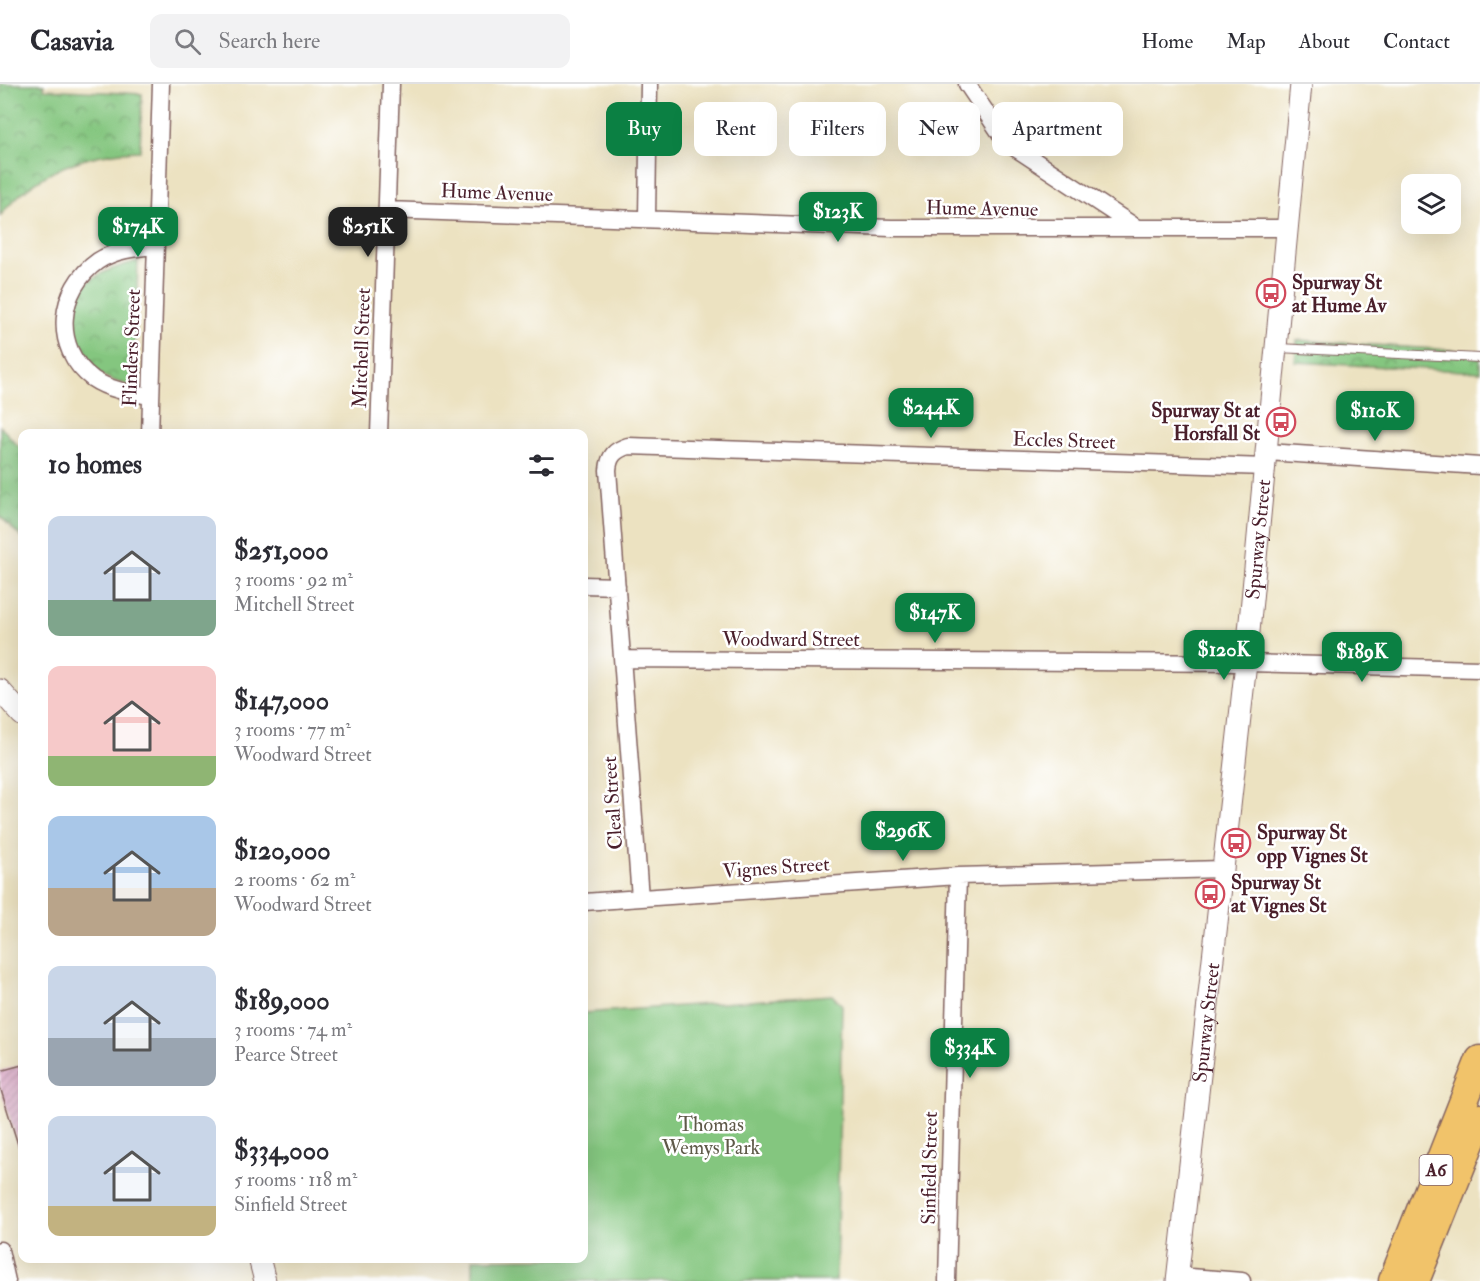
<!DOCTYPE html>
<meta charset="utf-8">
<style>
body{margin:0;font-family:"IM FELL Double Pica",serif;background:#f2f2f3;color:#2b2b33;height:100vh;display:flex;flex-direction:column;font-size:22px;white-space:nowrap}
*{box-sizing:border-box;margin:0}
p{font-size:20px;color:#7c7c81}
.icon{flex:none;width:33px;height:33px;fill:none;stroke:currentColor;stroke-width:2;stroke-linecap:round;stroke-linejoin:round}
.map{position:relative;flex:1;overflow:hidden}
.side{position:absolute;left:18px;top:345px;width:570px;height:834px;display:flex;flex-direction:column;background:#fff;border-radius:12px;box-shadow:0 6px 24px #0002}
.side>*{flex:none}
.banner{position:absolute;left:606px;top:18px;width:570px;height:54px;display:flex;gap:12px}
.fabs{position:absolute;left:1401px;top:90px;display:grid;gap:12px}
.fabs a{display:grid;place-items:center;width:60px;height:60px;border-radius:12px;background:#fff;box-shadow:0 6px 24px #0002;font-size:30px}
.price{position:absolute;translate:-50% -51px;padding:0 14px;border-radius:12px;background:#0b8043;color:#fff;font-size:20px;line-height:39px;filter:drop-shadow(0 2px 3px #0008)}
.price::after{content:'';position:absolute;left:50%;top:36px;width:18px;height:14px;margin-left:-9px;background:inherit;clip-path:polygon(0 0,100% 0,50% 100%)}
.price.active{background:#222;color:#fff}
ul{padding:0;list-style:none}
li{display:flex;align-items:center;gap:18px;height:150px;padding:0 30px}
li span{display:grid;place-items:center;flex:none;width:168px;height:120px;border-radius:12px;color:#555}
li>.icon{margin-inline-start:auto}
span .icon{width:72px;height:72px;fill:#fffc;stroke-width:1}
li b{font-size:26px}
h2{display:flex;justify-content:space-between;align-items:center;height:72px;padding:0 30px;font-size:26px}
.pill{padding:0 21px;border-radius:12px;background:#fff;box-shadow:0 6px 24px #0002;font-size:21px;line-height:54px}
.pill.active{background:#0b8043;color:#fff}
header{display:flex;align-items:center;gap:36px;box-sizing:border-box;height:84px;padding:0 30px;background:#fff;border-bottom:2px solid #e1e1e2}
header strong{font-size:28px}
nav{display:flex;gap:33px;margin-inline-start:auto;font-size:21px}
.search{width:420px;height:54px;background:#f2f2f3;display:flex;align-items:center;gap:15px;box-sizing:border-box;padding:0 21px;border-radius:12px;color:#7c7c81;font-size:22px}
.map>svg:first-child{display:block}
</style>
<header>
<strong>Casavia</strong>
<div class="search"><svg class="icon" aria-label="search" viewBox="0 0 24 24"><circle cx="10" cy="10" r="6"/><path d="M15 15l6 6"/></svg>Search here</div>
<nav><a>Home</a><a>Map</a><a>About</a><a>Contact</a></nav>
</header>
<div class="map">
<svg width="1480" height="1197" viewBox="0 0 1480 1197">
<defs>
<pattern id="park-crowns" width="20" height="18" patternUnits="userSpaceOnUse" patternTransform="scale(1.5)"><rect width="20" height="18" fill="#84c67f"/><path d="M2 6a3 3 0 1 1 6 0M12 15a3 3 0 1 1 6 0" fill="none" stroke="#6ea068"/></pattern>
<pattern id="building-hatch" width="6" height="6" patternUnits="userSpaceOnUse" patternTransform="scale(1.5)"><rect width="6" height="6" fill="#dcaac7"/><path d="M-1 1l2-2M0 6l6-6M5 7l2-2" fill="none" stroke="#b48aa2"/></pattern>
</defs>
<rect width="100%" height="100%" fill="#fff"/>
<filter id="ink" filterUnits="userSpaceOnUse"><feTurbulence type="fractalNoise" baseFrequency=".0167" numOctaves="2"/><feDisplacementMap in="SourceGraphic" scale="12" xChannelSelector="R" yChannelSelector="G"/><feConvolveMatrix kernelMatrix="1 2 1 2 8 2 1 2 1" color-interpolation-filters="sRGB"/></filter>
<filter id="wash" filterUnits="userSpaceOnUse"><feTurbulence type="fractalNoise" baseFrequency=".008" numOctaves="4" result="noise"/><feDisplacementMap in="SourceGraphic" scale="24" xChannelSelector="R" yChannelSelector="G"/><feGaussianBlur stdDeviation="1.35" result="paint"/><feColorMatrix in="noise" values="0 0 0 0 0 0 0 0 0 0 0 0 0 0 0 0 0 1.4 0 .05"/><feComposite in="paint" operator="in"/></filter>
<g filter="url(#wash)">
<rect width="100%" height="100%" fill="#ece2c1"/>
<path fill="#84c67f" stroke="#677255" stroke-width="1.5" d="M832,911L842,921L836,1197H473V1175L584,1174V929Z"/>
<path fill="url(#park-crowns)" stroke="#677255" stroke-width="1.5" d="M0,0H44V5L142,10L140,67C86,68 34,88 0,132Z
M138,177L134,302C94,296 56,264 76,219C78,214 80,206 84,202C97,188 120,182 138,177Z
M1297,256L1480,268V288L1295,278Z
M0,342L22,366V454L0,432Z"/>
<g id="blocks">
<path fill="url(#building-hatch)" d="M22,981V1067H20L0,1003V987Z"/>
</g>
</g>
<g filter="url(#ink)">
<use href="#blocks" fill-opacity="0" stroke="#836360" stroke-width="1.5"/>
<g fill="none" stroke-linecap="round" stroke-linejoin="round">
<g stroke="#836360" stroke-width="10">
<path id="service" d="M1278,264L1480,274"/>
</g>
<g stroke="#836360" stroke-width="19">
<path id="minor" d="M967,0L1006,58L1137,144
M387,126L891,144H1288
M647,133L649,0
M150,312C131,309 109,306 93,295C51,264 58,205 98,177C115,166 136,164 155,162
M150,350L161,0
M379,350L391,0
M1267,368L1480,382
M584,501L617,502
M624,575L1246,579L1480,585
M640,814L608,386C609,372 615,366 628,362L1266,383
M584,818L958,792L1223,785
M0,1166L7,1197
M1177,1192L1242,1197
M947,1197L958,792"/>
</g>
<g stroke="#836360" stroke-width="23">
<g id="tertiary">
<path d="M0,606L22,631"/>
<path d="M259,1174L265,1197"/>
<path id="s1" d="M1177,1197L1246,579L1301,0"/>
</g>
</g>
<g stroke="#836360" stroke-width="31">
<path id="trunk" d="M1393,1197L1480,976
M1415,1197L1480,1034"/>
</g>
<use href="#service" stroke="#fff" stroke-width="8"/>
<use href="#minor" stroke="#fff" stroke-width="16"/>
<use href="#tertiary" stroke="#fff" stroke-width="21"/>
<use href="#trunk" stroke="#f1c36a" stroke-width="28"/>
</g>
</g>
<defs>
<g id="bus-ring" transform="scale(1.5)"><circle r="9.5" fill="#fff" stroke="#d1495b" stroke-width="1.5"/><path d="M-5-6H5V4H4V6H2V4H-2V6H-4V4H-5ZM-3.5-4V0h7V-4ZM-3.5 1.2v1.5H-2V1.2ZM2 1.2v1.5H3.5V1.2Z" fill="#d1495b"/></g>
</defs>
<g fill-rule="evenodd">
<use href="#bus-ring" x="1271" y="209"/>
<use href="#bus-ring" x="1281" y="338"/>
<use href="#bus-ring" x="1236" y="759"/>
<use href="#bus-ring" x="1210" y="810"/>
</g>
<g text-anchor="middle" stroke-width="5" stroke-linejoin="round" paint-order="stroke">
<rect fill="#fff" stroke="#80626b" stroke-width="1.5" x="1419.5" y="1071" width="33" height="30" rx="4.5"/>
<g font-size="18" font-weight="bold" fill="#4a1f2b">
<text x="1436" y="1092">A6</text>
</g>
<g font-size="20" fill="#4a1f2b" stroke="#fff">
<text transform="translate(497 108) rotate(2)" y="7">Hume Avenue</text>
<text transform="translate(982 124) rotate(1)" y="7">Hume Avenue</text>
<text transform="translate(131 264) rotate(-88)" y="7">Flinders Street</text>
<text transform="translate(361 264) rotate(-88)" y="7">Mitchell Street</text>
<text transform="translate(1064 356) rotate(2)" y="7">Eccles Street</text>
<text dy="7" stroke="none"><textPath href="#s1" startOffset="746">Spurway Street</textPath></text>
<text x="791" y="562">Woodward Street</text>
<text transform="translate(612 719) rotate(-94)" y="7">Cleal Street</text>
<text transform="translate(776 783) rotate(-4)" y="7">Vignes Street</text>
<text dy="7" stroke="none"><textPath href="#s1" startOffset="260">Spurway Street</textPath></text>
<text transform="translate(929 1084) rotate(-89)" y="7">Sinfield Street</text>
</g>
<g font-size="20" font-weight="bold" fill="#4a1f2b" stroke="#fff" text-anchor="start">
<text x="1292" y="205">Spurway St<tspan x="1292" dy="23">at Hume Av</tspan></text>
<text x="1260" y="333" text-anchor="end">Spurway St at<tspan x="1260" dy="23">Horsfall St</tspan></text>
<text x="1257" y="755">Spurway St<tspan x="1257" dy="23">opp Vignes St</tspan></text>
<text x="1231" y="805">Spurway St<tspan x="1231" dy="23">at Vignes St</tspan></text>
</g>
<g font-size="20" fill="#5e5948" stroke="#fff">
<text x="711" y="1047">Thomas<tspan x="711" dy="23">Wemys Park</tspan></text>
</g>
</g>
</svg>
<div class="fabs">
<a><svg class="icon" aria-label="layers" viewBox="0 0 24 24"><path d="M12 4l9 5-9 5-9-5zM3 14l9 5 9-5"/></svg></a>
</div>
<b class="price" style="left:838px;top:159px">$123K</b>
<b class="price" style="left:138px;top:174px">$174K</b>
<b class="price active" style="left:368px;top:174px">$251K</b>
<b class="price" style="left:931px;top:355px">$244K</b>
<b class="price" style="left:1375px;top:358px">$110K</b>
<b class="price" style="left:935px;top:560px">$147K</b>
<b class="price" style="left:1224px;top:597px">$120K</b>
<b class="price" style="left:1362px;top:599px">$189K</b>
<b class="price" style="left:903px;top:778px">$296K</b>
<b class="price" style="left:970px;top:995px">$334K</b>
<div class="banner">
<a class="pill active">Buy</a>
<a class="pill">Rent</a>
<a class="pill">Filters</a>
<a class="pill">New</a>
<a class="pill">Apartment</a>
</div>
<section class="side">
<h2>10 homes<svg class="icon" aria-label="filters" viewBox="0 0 24 24"><path d="M4 7h16M4 17h16"/><circle cx="9" cy="7" r="2"/><circle cx="15" cy="17" r="2"/></svg></h2>
<ul>
<li><span style="background:linear-gradient(#c9d6e8 70%,#7fa58c 0)"><svg class="icon" aria-label="home" viewBox="0 0 24 24"><path d="M3 11l9-7 9 7M6 9v11h12V9"/></svg></span><div><b>$251,000</b><p>3 rooms · 92 m²</p><p>Mitchell Street</p></div></li>
<li><span style="background:linear-gradient(#f6c9c9 75%,#8fb573 0)"><svg class="icon" aria-label="home" viewBox="0 0 24 24"><path d="M3 11l9-7 9 7M6 9v11h12V9"/></svg></span><div><b>$147,000</b><p>3 rooms · 77 m²</p><p>Woodward Street</p></div></li>
<li><span style="background:linear-gradient(#a9c7e8 60%,#b9a48a 0)"><svg class="icon" aria-label="home" viewBox="0 0 24 24"><path d="M3 11l9-7 9 7M6 9v11h12V9"/></svg></span><div><b>$120,000</b><p>2 rooms · 62 m²</p><p>Woodward Street</p></div></li>
<li><span style="background:linear-gradient(#c9d6e8 60%,#9aa5b1 0)"><svg class="icon" aria-label="home" viewBox="0 0 24 24"><path d="M3 11l9-7 9 7M6 9v11h12V9"/></svg></span><div><b>$189,000</b><p>3 rooms · 74 m²</p><p>Pearce Street</p></div></li>
<li><span style="background:linear-gradient(#c9d6e8 75%,#c2b280 0)"><svg class="icon" aria-label="home" viewBox="0 0 24 24"><path d="M3 11l9-7 9 7M6 9v11h12V9"/></svg></span><div><b>$334,000</b><p>5 rooms · 118 m²</p><p>Sinfield Street</p></div></li>
</ul>
</section>
</div>
